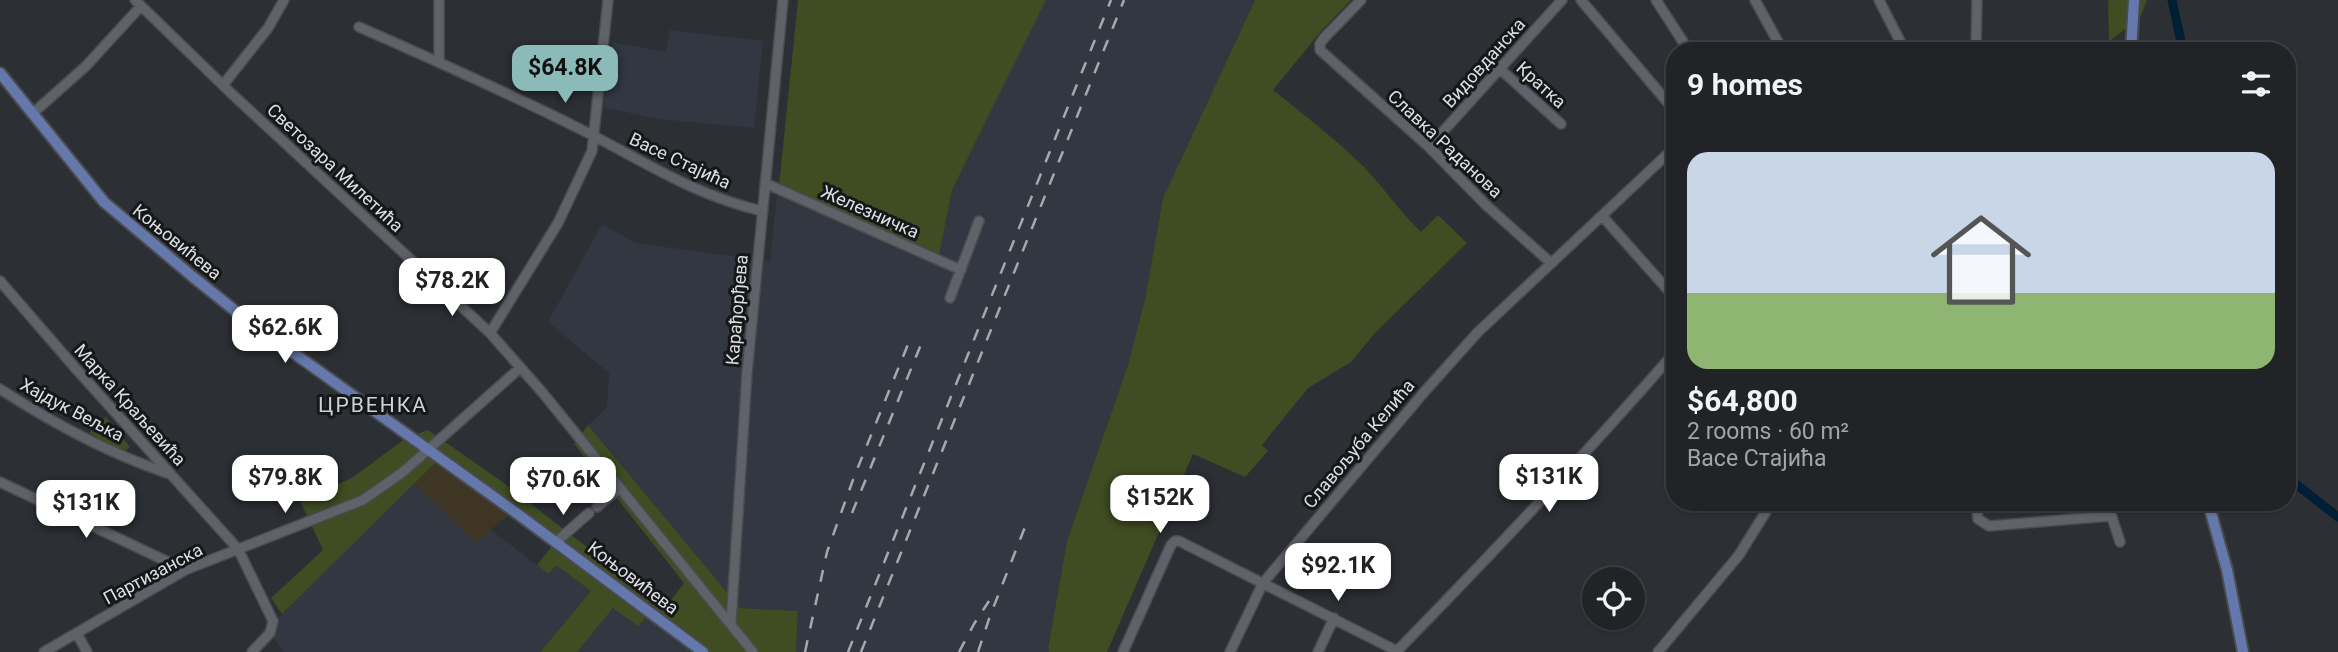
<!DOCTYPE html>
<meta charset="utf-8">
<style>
body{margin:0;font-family:Roboto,sans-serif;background:#2d2f33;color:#f1f3f6;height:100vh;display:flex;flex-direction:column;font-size:26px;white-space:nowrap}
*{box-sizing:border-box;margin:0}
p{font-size:23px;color:#a2a4a7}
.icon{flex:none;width:38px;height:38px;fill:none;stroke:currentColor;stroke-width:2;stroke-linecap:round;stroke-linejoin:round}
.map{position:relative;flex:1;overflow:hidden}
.side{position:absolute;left:1666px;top:42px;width:630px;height:469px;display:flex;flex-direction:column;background:#212327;border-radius:28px;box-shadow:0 2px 5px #0004,0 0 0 2px #3e4044}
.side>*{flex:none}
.controls{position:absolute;left:1582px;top:567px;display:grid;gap:14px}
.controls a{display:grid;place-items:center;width:63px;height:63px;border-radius:50%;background:#212327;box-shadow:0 2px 5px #0004,0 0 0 2px #3e4044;font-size:35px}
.price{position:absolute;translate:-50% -60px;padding:0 16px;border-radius:14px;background:#fff;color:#222;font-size:23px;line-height:46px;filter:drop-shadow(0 2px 4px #0008)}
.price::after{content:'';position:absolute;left:50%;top:42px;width:21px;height:16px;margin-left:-10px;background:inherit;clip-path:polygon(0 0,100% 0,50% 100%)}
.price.current{background:#8bbbb9;color:#111}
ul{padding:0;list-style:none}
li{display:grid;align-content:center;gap:14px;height:371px;padding:0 21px}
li+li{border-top:2px solid #3e4044}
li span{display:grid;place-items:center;height:217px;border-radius:21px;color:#555}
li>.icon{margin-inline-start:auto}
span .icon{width:126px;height:126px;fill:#fffc;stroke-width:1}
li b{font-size:30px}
h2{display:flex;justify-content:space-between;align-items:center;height:84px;padding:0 21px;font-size:30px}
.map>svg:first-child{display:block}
</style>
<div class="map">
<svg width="2338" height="652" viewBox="0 0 2338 652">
<rect width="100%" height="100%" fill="#2c2f34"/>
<path fill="#3f3525" d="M436,461L509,514L476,543L414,483Z"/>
<path fill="#323742" d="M1046,0H1255L1163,198L1145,299L1128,365L1067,541L1048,647L1049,652H796L798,611L740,608L588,425L607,407L609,373L548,322L602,224L635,243L770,261L777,196L937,264L952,190Z
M670,30L763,41L754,128L658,119L602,107L612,42L666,52Z
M414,483L476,543L491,530L549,574L556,564L591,591L540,652H285L266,630Z
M613,608L646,616L696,652H577Z"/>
<path fill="#404c22" d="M798,0H1046L952,190L937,265L778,196Z
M1255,0H1351L1322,30L1273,90C1304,115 1336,139 1364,167C1384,188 1400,212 1421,232L1438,215L1467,243L1375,333L1351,362L1308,388L1262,445L1268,451L1245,477L1193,454L1107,652H1049L1048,648L1067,541L1128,365L1145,299L1163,198Z
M2108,0H2147L2141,16L2109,42Z
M106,417L130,447L124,452L89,433Z
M588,425L740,608L798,611L796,652H696L646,617L638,626L613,608L577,652H540L591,591L556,565L549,574L537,565L553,545L436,462L282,614L271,598L323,550L300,501L352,478L406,438L428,430L504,483L663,606L669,603L684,583L574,444Z"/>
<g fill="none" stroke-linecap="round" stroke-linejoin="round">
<path stroke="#001e35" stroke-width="9" d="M2172,0L2183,51
M2287,477L2338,517"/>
<g stroke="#494b4f" stroke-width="12">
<path id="minor" d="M135,0L232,94L490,333L542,392L753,652
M439,0V62
M1361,0L1324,38L1320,44V50L1429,147L1486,205L1551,263
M1581,0L1675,111
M1656,0L1689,51
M1755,0L1783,51
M1879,0L1905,51
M359,27C432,59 506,92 578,128C641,159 690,194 762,211
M1976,46L1977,0
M1500,69L1561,124
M223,85L268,28L284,0
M32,114L86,66L141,6
M1429,147L1562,0
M767,184L961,270
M1603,217L1675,298
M0,281L77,370L238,549L273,621L270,633L252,652
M950,298L979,221
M490,333L558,223L592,151L608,0
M0,389C51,422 108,453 167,473
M0,482L185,570
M1976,502L1978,519L1989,526L2110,516
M2107,502L2120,542
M597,507L620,488
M556,542L589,513
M731,623L747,373L783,0
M77,634L87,652
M1397,651C1492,554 1585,455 1675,352
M44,652L185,570L363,500L403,472L520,368
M1123,652L1171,545L1175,541H1179L1399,652
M1230,652L1263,583L1426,390L1478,332L1675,147
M1318,652L1334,618
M1658,652L1739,555L1772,502"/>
</g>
<g stroke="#494b4f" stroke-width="14">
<path id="major" d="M2131,51L2134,0
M0,73L104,202L193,277L238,313L511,509L703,652
M2208,502L2227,570L2243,652"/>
</g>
<use href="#minor" stroke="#5f6268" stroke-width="9"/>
<use href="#major" stroke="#6578ab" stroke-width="10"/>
<path stroke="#a6a8ac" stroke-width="2.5" stroke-dasharray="12 12" stroke-linecap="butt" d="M852,513L922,342
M805,652L827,552L854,477L911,337
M848,652L1111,0
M861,652L1124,0
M959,652L974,624L989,601
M978,652L990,616L1027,522"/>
</g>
<g text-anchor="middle" stroke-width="6" stroke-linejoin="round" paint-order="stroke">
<g font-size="18" fill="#dddfe2" stroke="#161719">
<text transform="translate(1484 63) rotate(-48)" y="6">Видовданска</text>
<text transform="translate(1541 85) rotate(42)" y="6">Кратка</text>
<text transform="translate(1445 144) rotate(43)" y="6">Славка Раданова</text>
<text transform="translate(680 161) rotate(25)" y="6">Васе Стајића</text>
<text transform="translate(335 168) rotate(43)" y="6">Светозара Милетића</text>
<text transform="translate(870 212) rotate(24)" y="6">Железничка</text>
<text transform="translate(177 242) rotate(39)" y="6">Коњовићева</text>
<text transform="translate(737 310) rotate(-85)" y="6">Карађорђева</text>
<text transform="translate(130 405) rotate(48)" y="6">Марка Краљевића</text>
<text transform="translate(72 410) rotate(28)" y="6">Хајдук Вељка</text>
<text transform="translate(1359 444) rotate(-50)" y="6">Славољуба Келића</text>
<text transform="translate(153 574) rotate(-28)" y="6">Партизанска</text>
<text transform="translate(633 578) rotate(37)" y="6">Коњовићева</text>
</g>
<g font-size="21" letter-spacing="2" fill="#ced2d8" stroke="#161719">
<text x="373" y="412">ЦРВЕНКА</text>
</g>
</g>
</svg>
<div class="controls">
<a><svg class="icon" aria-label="locate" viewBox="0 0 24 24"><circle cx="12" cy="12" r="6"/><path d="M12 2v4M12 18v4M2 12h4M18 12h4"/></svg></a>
</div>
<b class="price current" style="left:565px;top:105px">$64.8K</b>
<b class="price" style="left:452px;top:318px">$78.2K</b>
<b class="price" style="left:285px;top:365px">$62.6K</b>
<b class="price" style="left:1549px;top:514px">$131K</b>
<b class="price" style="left:285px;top:515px">$79.8K</b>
<b class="price" style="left:563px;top:517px">$70.6K</b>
<b class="price" style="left:1160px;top:535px">$152K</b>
<b class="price" style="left:86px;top:540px">$131K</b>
<b class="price" style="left:1338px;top:603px">$92.1K</b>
<section class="side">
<h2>9 homes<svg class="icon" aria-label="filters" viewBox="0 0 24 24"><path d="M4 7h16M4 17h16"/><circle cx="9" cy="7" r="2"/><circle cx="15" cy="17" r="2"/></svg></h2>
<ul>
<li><span style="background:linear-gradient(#c9d6e8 65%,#8fb573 0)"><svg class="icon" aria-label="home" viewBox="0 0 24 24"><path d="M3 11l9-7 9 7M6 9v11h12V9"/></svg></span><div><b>$64,800</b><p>2 rooms · 60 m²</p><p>Васе Стајића</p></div></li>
</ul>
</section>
</div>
